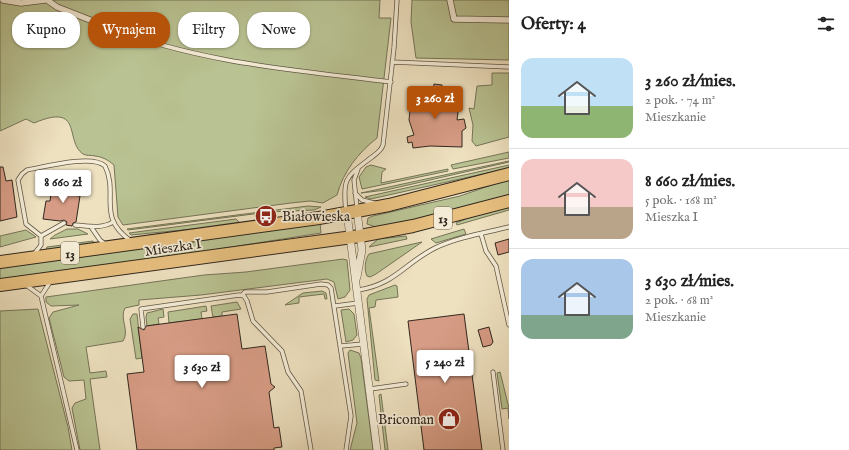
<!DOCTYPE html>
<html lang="pl">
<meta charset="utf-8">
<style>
body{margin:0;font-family:"IM FELL English",serif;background:#f6f6f6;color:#222;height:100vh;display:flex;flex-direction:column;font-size:15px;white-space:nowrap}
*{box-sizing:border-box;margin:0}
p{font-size:13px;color:#767676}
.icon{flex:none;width:22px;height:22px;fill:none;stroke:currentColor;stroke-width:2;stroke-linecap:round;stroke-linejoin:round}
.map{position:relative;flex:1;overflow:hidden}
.sheet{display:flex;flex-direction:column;background:#fff;width:340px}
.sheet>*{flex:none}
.banner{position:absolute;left:12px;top:12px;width:380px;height:36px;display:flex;gap:8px}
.price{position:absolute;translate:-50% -34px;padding:0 9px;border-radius:4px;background:#fff;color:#222;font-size:13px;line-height:26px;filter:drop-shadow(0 1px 2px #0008)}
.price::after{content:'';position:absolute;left:50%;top:24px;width:12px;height:9px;margin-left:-6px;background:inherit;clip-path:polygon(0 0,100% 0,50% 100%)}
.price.selected{background:#b45309;color:#fff}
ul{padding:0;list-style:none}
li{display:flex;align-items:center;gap:12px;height:100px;padding:0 12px}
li+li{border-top:1px solid #e0e0e0}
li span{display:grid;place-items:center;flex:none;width:112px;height:80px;border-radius:12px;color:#555}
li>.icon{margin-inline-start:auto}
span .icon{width:48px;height:48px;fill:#fffc;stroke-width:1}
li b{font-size:17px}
h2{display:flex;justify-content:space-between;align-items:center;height:48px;padding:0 12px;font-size:17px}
.chip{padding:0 14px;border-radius:16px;background:#fff;box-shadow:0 1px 3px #0004;font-size:14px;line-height:36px}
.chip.selected{background:#b45309;color:#fff}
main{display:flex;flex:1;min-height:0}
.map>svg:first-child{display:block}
</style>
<main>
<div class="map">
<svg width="509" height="450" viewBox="0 0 509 450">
<rect width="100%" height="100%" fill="#eee1c0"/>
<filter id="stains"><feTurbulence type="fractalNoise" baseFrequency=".005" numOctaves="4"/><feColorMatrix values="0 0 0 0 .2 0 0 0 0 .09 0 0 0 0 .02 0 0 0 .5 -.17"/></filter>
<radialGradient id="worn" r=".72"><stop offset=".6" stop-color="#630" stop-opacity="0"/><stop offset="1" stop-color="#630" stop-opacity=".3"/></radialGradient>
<path fill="#b9c292" stroke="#757458" d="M0,0H380L379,18H391L377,138C358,153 343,172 337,195L323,203L310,201L291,203L123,225L118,217L114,165C108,160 103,157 95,156C91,155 86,156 83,154C64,141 84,102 34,123L26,119L0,131Z
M412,0H509V60L416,58L411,22Z
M492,73H509V137L476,146L472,141L473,125L469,108L474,109L477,86L492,85Z
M509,152V158L453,169L451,165Z
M509,161V162L386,190L361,193Z
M371,165L386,169L382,172L381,183L448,169V171L362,189L359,177L366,167Z
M509,165V168L371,199L365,197Z
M509,179V195L403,223L379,228L367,224L368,218L373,216L460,196Z
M308,206L321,207L314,210L269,212L128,230L127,229Z
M509,206V210L457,225L456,223L473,216Z
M236,219L239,222L225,226L131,235L129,233Z
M320,222L321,233L187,254L0,279V267L150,247Z
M67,229H78L88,234L50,239L55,235Z
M464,229L466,234L436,243L431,239Z
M26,230L36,237L0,247V236Z
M406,236L407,239L369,247L378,239Z
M93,241L94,243L93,244L46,250L47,247Z
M422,242L376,274L370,277L367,276C364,270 365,259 369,254Z
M343,259L347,260L350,290L345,297L338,299L334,282L327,279L201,295L139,300V305L125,308C119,318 130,331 123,341L86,347L90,373L106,371L107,377L90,379L100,450H80L72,408L75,403L86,399L84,380L69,381L64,377L49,318L53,312L79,305L51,306L46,302V297L204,275L246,272Z
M395,285L397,286L398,297L376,300L375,307L369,308L379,381L375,380L367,299L369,295Z
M322,291L326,293L327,299H325L324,294L299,297V303L285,305L303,293Z
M237,302L241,309L222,312V316L213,317L211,306Z
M206,306L207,311L201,312L202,319L169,323L168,312Z
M38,309L68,427L72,450H0V311Z
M163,309L164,317L158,318L159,324L147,326L146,317L147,313Z
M349,309L354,314L357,335L353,340L346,342L341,310Z
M133,314H137L142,358L136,359L130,319Z
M350,350L359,353L361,358L373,450H350L357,423L348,353Z
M500,372L509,408V419L508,408L502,409L497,373Z
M381,394L388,450H385L379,395Z"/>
<path fill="#d79c85" stroke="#31271e" d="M434,84L442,85L441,93L456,95L455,103L459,104L457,120L464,119L466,128L462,131V147L430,146L413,148L412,142L408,143L407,137L414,135L409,120L412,90L433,92Z
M0,167H3L6,181L12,180L17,217L0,221Z
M67,177H73L72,195L80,196L76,222L73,223L72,226L66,225L67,222L64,220L60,221L43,219L46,201H50L51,193L59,194L61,179H66Z
M509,239V252L498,255L495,243Z
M237,314L242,349L265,346L271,384L275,387L269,392L274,428L279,427L282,447L274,448V450H137L127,374L144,372L138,327L144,330L146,326Z
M464,314L482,450H424L408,321Z
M489,327L493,342L491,345L483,347L478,330Z"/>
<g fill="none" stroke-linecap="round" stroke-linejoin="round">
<g stroke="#605646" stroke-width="5">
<path id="service" d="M108,27C199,63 295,70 391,82
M392,62L509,67
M355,193L362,200L374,203
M357,208L354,180L358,169
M346,212C342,177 346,177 372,157C377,153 381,151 383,145L394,48L397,0
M75,225C88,226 102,229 113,222
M91,227L100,240L105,244
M481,234L486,251L496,266L509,325
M41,236L64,223
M34,254L41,245V236L26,224L18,180L22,174L27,170C44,167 92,154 105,166C119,194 96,217 131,241
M26,285L41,296L77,450
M358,290C394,285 405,263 435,248C458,237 485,233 509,227
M242,295L245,292H267L321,284L328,285L331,288L351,416L346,450
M41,296L50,282
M335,306L358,303
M143,327L141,309L239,295L244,296L247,301L253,321L282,351L288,372L301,391L311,450
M341,346L363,344
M493,372L503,450
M370,389L406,384"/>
</g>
<g stroke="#605646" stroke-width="7">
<path id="pedestrian" d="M3,0L21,3L45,0
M47,0L57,7L108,27
M450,0L454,19L509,20"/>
</g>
<g stroke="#605646" stroke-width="8">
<path id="minor" d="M347,213L377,450
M357,277L362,250L357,211"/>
</g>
<g stroke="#31271e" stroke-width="14">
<path id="primary" d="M0,262L319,218L389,205L509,174
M0,285L360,236L413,226L509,201"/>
</g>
<use href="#service" stroke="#f4ecd6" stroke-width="3.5"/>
<use href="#pedestrian" stroke="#f4ecd6" stroke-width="5.5"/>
<use href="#minor" stroke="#f4ecd6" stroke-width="7"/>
<use href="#primary" stroke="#e7c080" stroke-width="12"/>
</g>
<defs>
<g id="bus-disc" transform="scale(1.15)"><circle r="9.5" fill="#8f2418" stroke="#f4ecd6"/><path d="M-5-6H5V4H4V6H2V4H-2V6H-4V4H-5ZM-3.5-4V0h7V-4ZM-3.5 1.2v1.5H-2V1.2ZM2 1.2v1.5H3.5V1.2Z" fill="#fff"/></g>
<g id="shop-disc" transform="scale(1.15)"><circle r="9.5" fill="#8f2418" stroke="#f4ecd6"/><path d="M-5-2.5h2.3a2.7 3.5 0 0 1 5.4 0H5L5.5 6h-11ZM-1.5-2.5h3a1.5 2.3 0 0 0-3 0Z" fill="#fff"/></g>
</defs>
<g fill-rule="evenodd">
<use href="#bus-disc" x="266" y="216"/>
<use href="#shop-disc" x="449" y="419"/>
</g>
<g text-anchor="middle" stroke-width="3.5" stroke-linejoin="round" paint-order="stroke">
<g fill="#f4ecd6" stroke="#6c6255" stroke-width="1">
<rect x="434" y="207" width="18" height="22" rx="3"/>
<rect x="61" y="242" width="18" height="22" rx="3"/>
</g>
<g font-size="13" font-weight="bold" fill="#31271e">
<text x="443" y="223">13</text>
<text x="70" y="258">13</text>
</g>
<g font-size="14" fill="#31271e" stroke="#f4ecd6" text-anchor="start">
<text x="282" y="221">Białowieska</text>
<text x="434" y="424" text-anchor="end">Bricoman</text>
</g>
<g font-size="14" fill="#31271e" stroke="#f4ecd6">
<text transform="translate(173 247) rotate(-8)" y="5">Mieszka I</text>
</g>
</g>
<rect width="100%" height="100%" filter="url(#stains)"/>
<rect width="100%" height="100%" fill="url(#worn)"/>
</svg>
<b class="price selected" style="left:435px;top:120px">3 260 zł</b>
<b class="price" style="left:63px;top:204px">8 660 zł</b>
<b class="price" style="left:445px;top:384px">5 240 zł</b>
<b class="price" style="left:202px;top:389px">3 630 zł</b>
<div class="banner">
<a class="chip">Kupno</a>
<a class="chip selected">Wynajem</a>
<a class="chip">Filtry</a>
<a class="chip">Nowe</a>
</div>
</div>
<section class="sheet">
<h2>Oferty: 4<svg class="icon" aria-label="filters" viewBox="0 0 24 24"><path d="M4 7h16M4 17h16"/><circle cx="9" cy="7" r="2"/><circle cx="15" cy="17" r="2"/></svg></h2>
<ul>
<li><span style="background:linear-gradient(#bfe0f5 60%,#8fb573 0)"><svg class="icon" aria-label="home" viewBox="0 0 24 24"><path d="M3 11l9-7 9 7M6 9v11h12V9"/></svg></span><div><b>3 260 zł/mies.</b><p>2 pok. · 74 m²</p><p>Mieszkanie</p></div></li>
<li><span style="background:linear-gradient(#f6c9c9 60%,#b9a48a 0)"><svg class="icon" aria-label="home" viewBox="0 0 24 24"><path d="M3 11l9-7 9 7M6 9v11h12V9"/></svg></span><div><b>8 660 zł/mies.</b><p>5 pok. · 168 m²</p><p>Mieszka I</p></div></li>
<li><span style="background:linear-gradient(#a9c7e8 70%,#7fa58c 0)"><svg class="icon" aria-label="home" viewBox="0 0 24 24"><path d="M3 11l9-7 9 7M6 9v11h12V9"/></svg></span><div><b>3 630 zł/mies.</b><p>2 pok. · 68 m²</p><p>Mieszkanie</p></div></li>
</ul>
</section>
</main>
